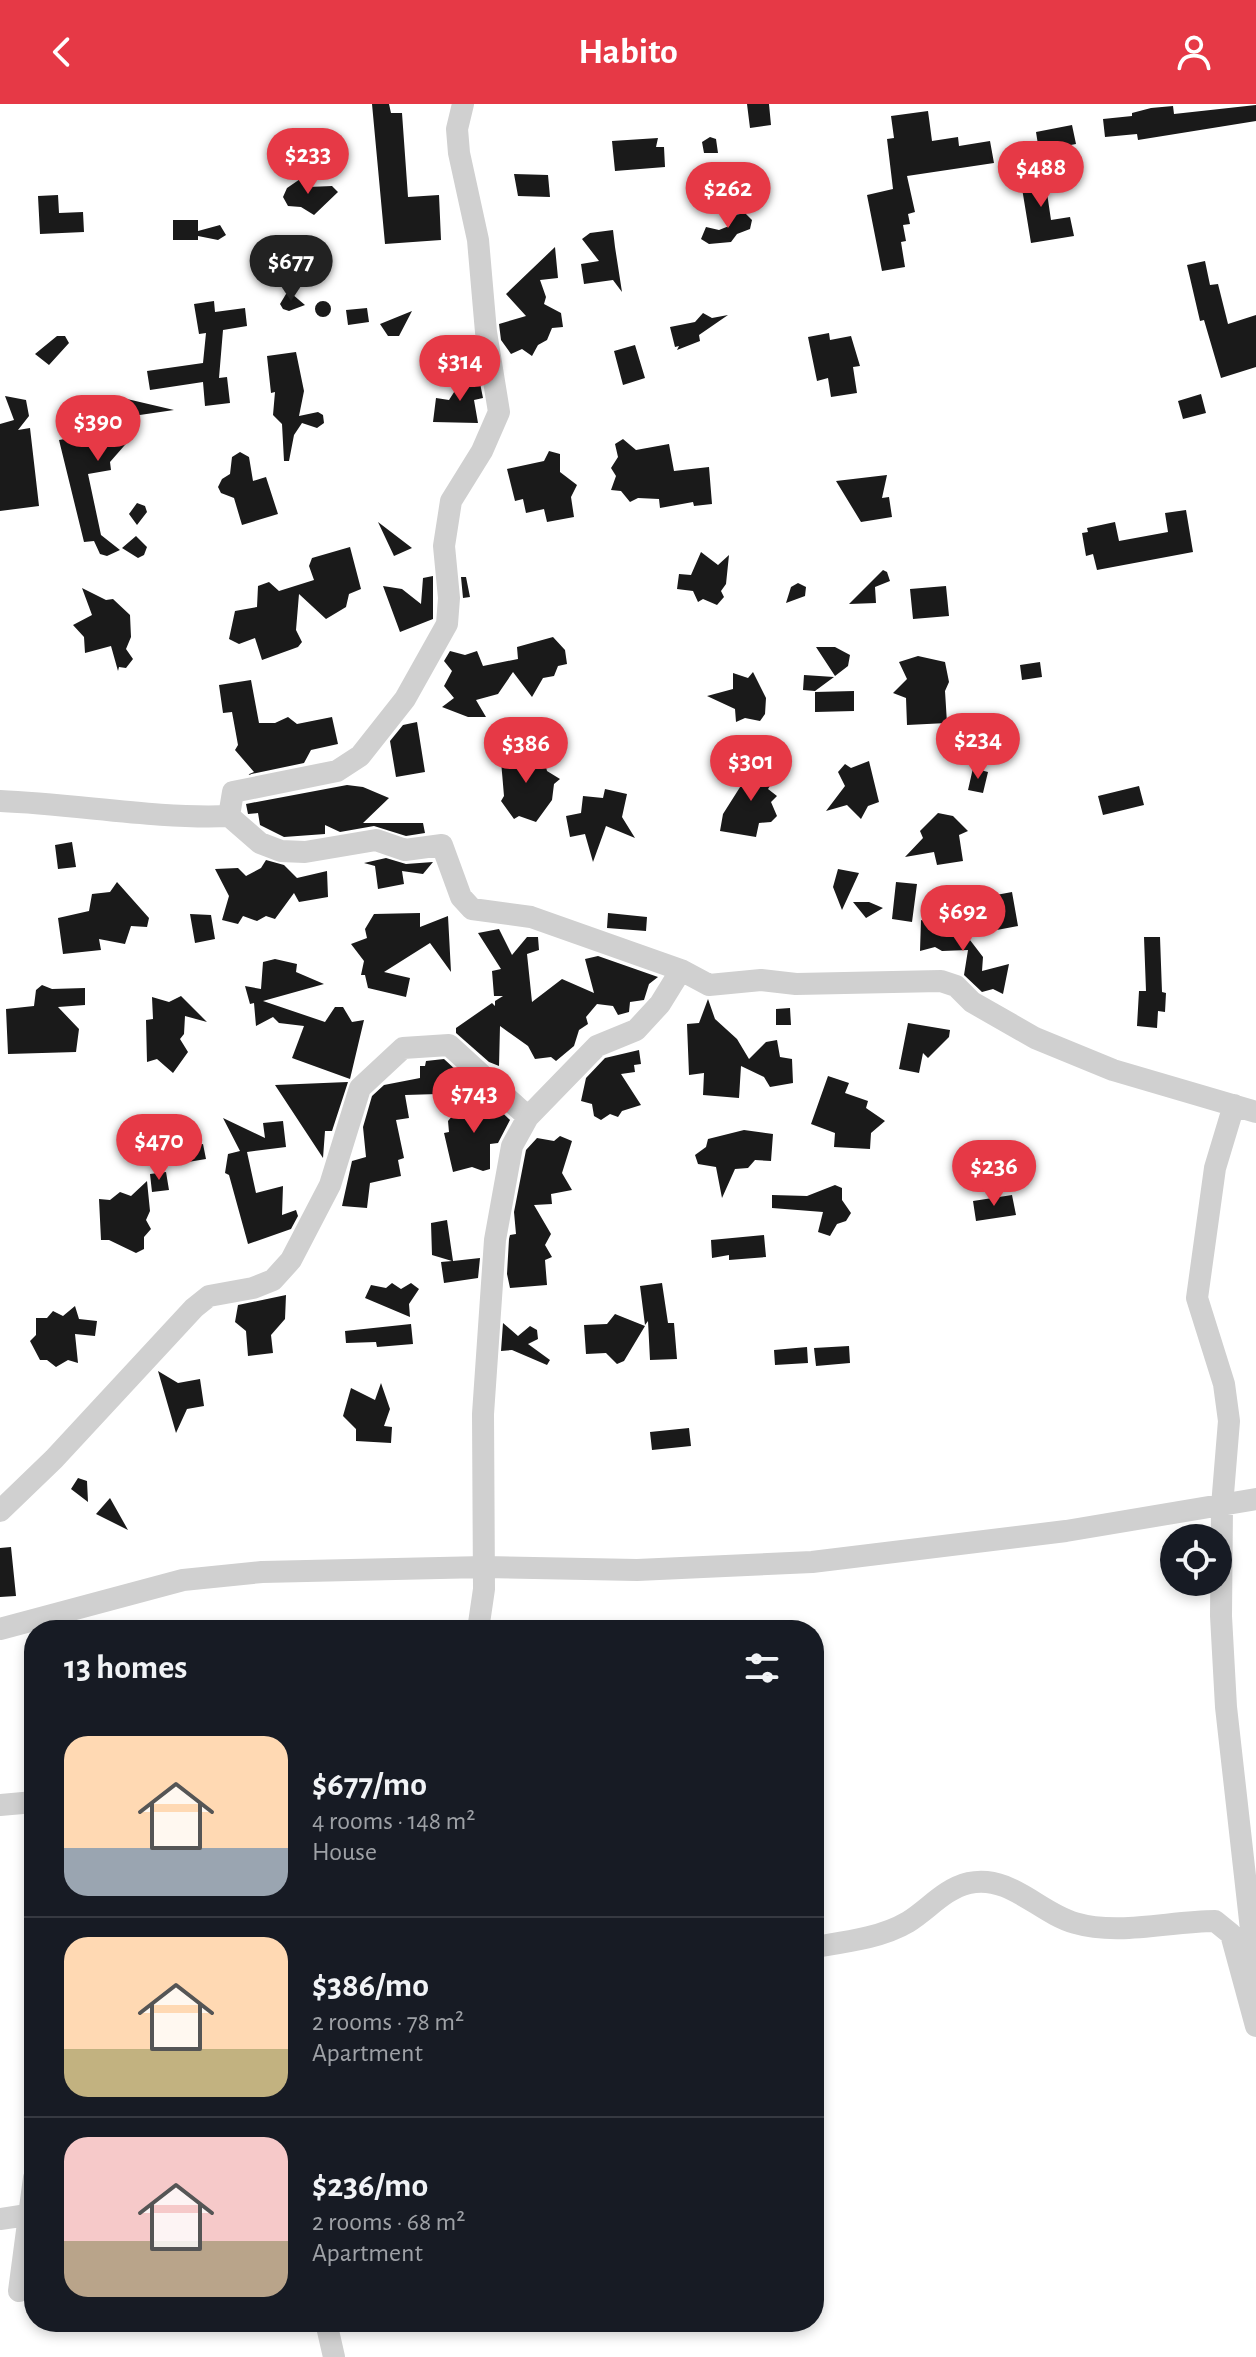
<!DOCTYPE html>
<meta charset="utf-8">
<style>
body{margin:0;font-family:"Alegreya Sans",sans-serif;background:#242831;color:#f1f3f6;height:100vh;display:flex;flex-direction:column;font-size:30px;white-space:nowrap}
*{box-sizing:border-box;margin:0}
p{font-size:26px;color:#9ea1a6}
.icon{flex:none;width:44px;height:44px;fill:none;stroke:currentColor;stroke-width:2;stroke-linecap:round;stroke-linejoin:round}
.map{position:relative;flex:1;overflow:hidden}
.drawer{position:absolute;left:24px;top:1516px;width:800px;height:712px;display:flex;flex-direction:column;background:#171b24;border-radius:32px;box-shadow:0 4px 12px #0003}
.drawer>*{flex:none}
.buttons{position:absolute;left:1160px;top:1420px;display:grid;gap:16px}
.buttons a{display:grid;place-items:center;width:72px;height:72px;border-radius:50%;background:#171b24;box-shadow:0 4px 12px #0003;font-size:40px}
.price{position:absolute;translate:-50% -68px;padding:0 18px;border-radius:28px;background:#e63946;color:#fff;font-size:26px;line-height:52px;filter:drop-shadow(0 2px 4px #0008)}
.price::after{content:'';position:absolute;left:50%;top:48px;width:24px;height:18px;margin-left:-12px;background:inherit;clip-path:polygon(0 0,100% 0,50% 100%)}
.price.selected{background:#222;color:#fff}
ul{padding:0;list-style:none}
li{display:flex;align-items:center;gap:24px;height:200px;padding:0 40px}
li+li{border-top:2px solid #363941}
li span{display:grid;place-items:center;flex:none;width:224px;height:160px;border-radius:24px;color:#555}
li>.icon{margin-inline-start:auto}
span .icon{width:96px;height:96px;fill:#fffc;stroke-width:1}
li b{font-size:34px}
h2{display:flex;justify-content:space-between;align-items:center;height:96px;padding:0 40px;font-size:34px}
header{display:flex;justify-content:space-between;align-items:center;height:104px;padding:0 40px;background:#e63946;color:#fff;font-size:36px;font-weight:700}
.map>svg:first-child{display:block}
</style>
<header><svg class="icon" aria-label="back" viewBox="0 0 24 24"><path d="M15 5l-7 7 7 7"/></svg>Habito<svg class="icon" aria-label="person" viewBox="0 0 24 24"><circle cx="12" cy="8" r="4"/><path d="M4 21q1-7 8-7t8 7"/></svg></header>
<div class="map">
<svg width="1256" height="2253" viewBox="0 0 1256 2253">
<rect width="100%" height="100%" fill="#fff"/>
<path fill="#1a1a1a" d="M372,0H389L391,9H402L408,93L439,91L441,136L385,140Z
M747,0H769L771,21L750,24Z
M1256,1V17L1138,36L1137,30L1105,33L1103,15L1132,12V9L1151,4L1173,2L1174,10Z
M928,7L932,37L958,33L959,42L990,37L994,59L907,72L915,108L908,110L910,120L903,121L906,137L901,138L905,163L882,167L867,91L893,85L887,35L894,34L891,12Z
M1072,21L1076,40L1039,47L1036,28Z
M710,33L716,35L718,49H704L702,38Z
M658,34L656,43H664L665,63L615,67L612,37Z
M1043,62L1051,116L1070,113L1074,132L1031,139L1019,66Z
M309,69L308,83L332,82L338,88L314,111L301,103L288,102L283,93L287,84Z
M514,70L548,71L550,93L518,92Z
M58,91L59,109L83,108L84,128L40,130L38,92Z
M745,109L752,116L750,125L737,130L731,138L709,140L701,135L706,123L719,126L729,122L735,111Z
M173,116H198V127L220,121L226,131L218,136L198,132V136H173Z
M613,126L615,143L622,188L613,176L584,180L581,160L599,157L582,135L590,129Z
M555,143L558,174L540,176L546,193L544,200L561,209L563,223L552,224L547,236L538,241L532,252L522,245L511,250L501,236L499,220L526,212L506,190Z
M1205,157L1210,181L1218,180L1228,220L1256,211V263L1221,274L1204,216L1200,217L1187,161Z
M286,190H292L305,201L289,207L283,205L280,200Z
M315 205a8 8 0 1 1 16 0a8 8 0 1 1-16 0Z
M214,197L215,208L245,204L247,222L223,226L219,274L227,273L230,299L205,302L203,278L150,286L147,267L203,259L206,229L199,230L194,200Z
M367,204L369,218L348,221L346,206Z
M412,207L399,232H388L380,220Z
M703,209L712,214L728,211L699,231L700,237L677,246L679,242L675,243L670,223L695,218Z
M829,229L830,236L851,232L860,262L853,263L857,289L831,293L828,274L817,277L808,233Z
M57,232H65L69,239L49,261L35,250Z
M635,241L645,274L623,281L614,247Z
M296,248L304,287L299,312L318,308L323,311L324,319L317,324L302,319L294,331L289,357H284L282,320L273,311L275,288L271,289L267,252Z
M478,269L483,294L474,296L478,319L433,318L436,294L449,296L465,271Z
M1201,290L1206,309L1183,315L1178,297Z
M5,292L26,296L29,312L18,326L30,324L39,402L0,407V320L14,316Z
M127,295L174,306L126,313L131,334L110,358L111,366L88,370L101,431L120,446L107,452L100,450L94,437L84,438L59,336L92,330L91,313L95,308L114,312Z
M623,335L636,346L669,340L674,367L709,363L712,400L694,402L693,398L660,404L659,395L638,394L630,398L621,387L611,386L616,372L611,364L618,353L615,340Z
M549,347L560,350V368L577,381L571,393L574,413L547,418L544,405L526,409L523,395L515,397L507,365L544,357Z
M240,348L249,353L253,377L266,373L278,410L242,421L234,394L221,389L218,383L222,375L230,370L232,353Z
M887,371L882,394L889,393L892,413L861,418L836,377Z
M137,399L145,402L147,408L137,421L129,410Z
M1186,406L1193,448L1097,466L1093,450L1086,452L1082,429L1088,428L1087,424L1115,418L1119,437L1168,428L1165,409Z
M378,418L412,444L394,452Z
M136,432L147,443L144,451L138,454L122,444Z
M350,443L361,485L349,490L346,503L326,515L299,490L296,526L302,538L298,543L262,556L255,534L239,540L229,535L235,507L257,503L258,482L269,478L279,487L314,476L309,462L312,454Z
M701,448L718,461L729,451L726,480L721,487L724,493L717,501L703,495L698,498L693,487L677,485L679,470L691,471Z
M883,466L887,468L890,477L875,483L876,499L849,500Z
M433,472V515L400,528L383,482L402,485L421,500L423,474Z
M461,473H466L470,493L463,494Z
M798,479L806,483L805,492L786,499L791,483Z
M946,482L949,512L913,515L910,485Z
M82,484L106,496L113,495L130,511L131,533L126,545L133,555L126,564L119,563L118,567L111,542L85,549L84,533L73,521L92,511Z
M553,533L565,546L567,560L558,562L554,572L543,574L532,593L513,568L498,590L476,596L486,613H468L442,603L454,594L444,582L452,567L444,557L450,547L465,551L477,547L483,562L518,555L517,543Z
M816,543H835L850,551L848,562L835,572Z
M918,552L945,558L949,578L945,587L947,619L907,621L906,594L893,589L907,575L899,558Z
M1040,558L1042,573L1022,576L1020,561Z
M753,568L766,594L765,610L760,617L745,614L736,618L735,605L707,592L733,585V569L748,574Z
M804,571L834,573L815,587L803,586Z
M251,576L259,619H275L288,613L297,620L332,613L338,640L311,646L304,659L247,671L254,668L235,646L238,641L232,608L223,609L219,581Z
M854,587V607L815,608V588Z
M417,618L425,668L396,673L390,637L403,621Z
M500,645L526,655L533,649L543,650L547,667L560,675L554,680L552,696L536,718L519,712L514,715L501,697L504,692Z
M869,657L879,698L868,702L861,715L847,701L826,707L845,682L838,668L845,660L851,664Z
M748,663L772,665L777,671L768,685L777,692L771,698L777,712L771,718L759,719L756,733L720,727L723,710L742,680L741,669Z
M973,664L988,668L983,689L968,686Z
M347,681L363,683L389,694L363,719H423L425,729L406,732L374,722L340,728L325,721V730L284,733L260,721L258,709L248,710L246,700Z
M1139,682L1144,701L1103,711L1098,692Z
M605,685L627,690L622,713L635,734L606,722L593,758L585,730L570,733L566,712L581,709L583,692L603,694Z
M938,709L953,712L968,727L959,731L963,757L937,761L934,748L905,753L923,734L920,727Z
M72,738L76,763L58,765L55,741Z
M386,754L406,760L433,758L423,770L402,767L404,780L378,785L375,762L364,759Z
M266,756L284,761L297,774L327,767L328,793L299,798L294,789L275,815L266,812L257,817L243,812L238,820L222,816L229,792L215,765L238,764L246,772L261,764Z
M838,765L859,769L842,806L833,783Z
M117,778L149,814L147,823L131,822L125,840L99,835L101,846L63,850L58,814L89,807L92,790L110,788Z
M896,778L917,780L912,818L892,815Z
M1012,788L1018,822L986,828L980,794Z
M853,798H869L883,804L866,814Z
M947,806L983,853L982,867L1009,860L1003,890L993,885L982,888L964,871L968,846L942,847L935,843L920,847L921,816L942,822Z
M420,809V823L448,812L451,868L430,839L384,868L410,874L406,893L368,884L365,871H361L364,857L351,840L367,834L365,825L374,810Z
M608,809L647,813L646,827L607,824Z
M190,810L211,811L215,835L195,839Z
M499,825L512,851L527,833H538L539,846L527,850L532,898L562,875L594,889L585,855L598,852L658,873L649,880L644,896L630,898L629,908L618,911L613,902L597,900L586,913L588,920L579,926L574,942L556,957L551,953L535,955L528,942L500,922L499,962L489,958L456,929V924L492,899L495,902V897L503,892H494L492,867L501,865L478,829Z
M1144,833H1160L1162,888L1166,889L1165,908L1158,907L1157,924L1137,922L1139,887H1146Z
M275,855L297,860L296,868L324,880L263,897L325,918L335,903H343L352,918L364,916L350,975L292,954L304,922L279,919L273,913L256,922L254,899L250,900L245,882L261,885L263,858Z
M42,881L52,885L85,884V901L58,903L79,925L76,948L8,950L6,905L34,902L36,886Z
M181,892L207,918L185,912L184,930L180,935L188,948L173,969L157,955L147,958L146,916L153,915L152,893L169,898Z
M708,895L715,915L737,935L749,955L766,938L777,936L780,953L792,955L793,979L770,983L764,973L741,962L739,994L703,991L704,969L689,971L687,920L699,919Z
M790,904L791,921H776V905Z
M908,919L950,926L949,933L928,954L923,949L919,969L899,965Z
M639,946L641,960L634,961L635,968L621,970L641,1001L622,1007L618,1013L610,1010L601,1016L594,1012L592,1000L581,997L586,974L605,954Z
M444,955L469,978L457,1000L443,997L438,990L405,991L409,1014L396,1016L404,1054L398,1056L401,1072L370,1079L367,1104L342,1102L352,1057L366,1053L363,1023L372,992L384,981L420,974V962H425L426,957Z
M828,972L849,979L845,989L868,997L866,1004L885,1017L871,1029L870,1045L834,1043L835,1029L811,1020Z
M348,978L332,1027H325L323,1054L275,981Z
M488,995L510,1016L498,1039L490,1040V1065L483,1067L472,1063L453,1068L444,1029L449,1028L448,1017L461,1001Z
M223,1014L265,1034L263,1019L283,1017L286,1043L247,1048L256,1089L283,1082L282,1111L296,1106L298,1112L291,1125L248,1140L229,1071L225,1069L228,1050L240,1047Z
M744,1026L773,1030L771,1057L755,1056L748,1064L735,1065L722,1094L716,1063L698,1060L695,1051L706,1043L708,1035Z
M560,1032L572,1037L562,1069L572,1086L551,1090L552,1100L534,1101L551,1130L545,1141L552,1153L545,1156L547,1181L510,1184L507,1170L509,1135L510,1131L516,1130L514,1108L526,1046L537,1034L554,1037Z
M203,1040L206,1055L188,1058L185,1043Z
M166,1068L169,1086L152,1088L150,1070Z
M147,1077L150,1107L146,1116L151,1125L144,1133V1145L136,1149L109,1136H101L99,1095L110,1096L120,1088L131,1092Z
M835,1081L842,1084V1096L851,1109L846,1117L837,1120L830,1132L818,1128L823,1108L772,1104V1091L807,1092Z
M1012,1091L1016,1111L976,1117L973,1097Z
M447,1116L453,1157L480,1154L478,1174L444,1179L441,1158L452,1157L432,1151L431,1119Z
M764,1131L766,1153L729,1156V1151L712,1154L711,1136Z
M392,1179L401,1185L411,1179L419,1185L409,1200L410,1213L365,1194L371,1181L386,1184Z
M662,1179L668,1219H674L677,1255L650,1256L648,1217L645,1221L640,1182Z
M286,1191L285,1215L271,1231L273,1249L248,1252L246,1227L235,1218L238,1201Z
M75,1202L79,1215L97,1217L95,1232L75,1230L78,1259L68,1256L56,1263L47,1256H40L30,1237L36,1231V1214H47L53,1207L63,1212Z
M615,1210L645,1222L624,1257L617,1260L606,1249L586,1250L584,1221L607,1220Z
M503,1219L518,1232L530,1222L537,1226L538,1235L528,1240L550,1256L547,1261L512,1246L501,1247Z
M411,1220L413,1240L377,1243L376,1238L346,1239L345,1227Z
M849,1242L850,1259L816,1262L814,1244Z
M807,1243L808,1259L775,1261L774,1246Z
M158,1267L178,1279L200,1275L204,1302L187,1305L176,1329Z
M381,1279L390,1305L384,1322L392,1323L391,1339L356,1337V1325L343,1312L351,1284L375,1296Z
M689,1324L691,1342L652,1346L650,1328Z
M78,1374L87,1377L88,1398L71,1385Z
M110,1394L128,1426L96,1410Z
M11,1443L16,1492L0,1493V1444Z"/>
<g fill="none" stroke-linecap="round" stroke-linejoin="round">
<path stroke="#d0d0d0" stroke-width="22" d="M0,697C77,700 153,715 229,712L233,688L337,667L360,652L405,595L447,520L449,494L444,442L451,397L482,347L499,308L486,228L478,136L459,49L457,25L463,0
M229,712L260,739L281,747L305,748L376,736L405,746L442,741L461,793L472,805L531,813L681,866L709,881L761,876L796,880L941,877L956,882L972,898L1035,934L1113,966L1256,1008
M1234,1001L1215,1064L1197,1194L1224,1280L1229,1317L1222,1402L1221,1512L1226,1603L1256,1870
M0,1407L54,1355L194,1204L209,1192L253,1184L273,1176L291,1156L330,1081L360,984L403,944L449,941L528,1013
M0,1525L183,1476L262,1468L484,1463L637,1466L812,1458L1066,1427L1256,1395
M478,1526L484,1485L483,1310L495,1136L512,1042L528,1013L597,942L636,926L660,900L681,866
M0,1701L34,1698
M814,1843C845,1838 881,1834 908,1818C929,1805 944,1785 969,1779C1010,1770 1039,1809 1075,1819C1119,1832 1170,1817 1215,1817L1231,1830L1256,1922
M0,2115L27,2111
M19,2187L34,2074
M326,2218L334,2253"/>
</g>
</svg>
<div class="buttons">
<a><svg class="icon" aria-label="locate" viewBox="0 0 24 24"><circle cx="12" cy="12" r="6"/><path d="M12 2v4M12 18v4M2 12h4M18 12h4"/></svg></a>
</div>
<b class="price" style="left:308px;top:92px">$233</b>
<b class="price" style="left:1041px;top:105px">$488</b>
<b class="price" style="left:728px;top:126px">$262</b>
<b class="price selected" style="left:291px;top:199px">$677</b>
<b class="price" style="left:460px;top:299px">$314</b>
<b class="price" style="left:98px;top:359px">$390</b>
<b class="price" style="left:978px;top:677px">$234</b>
<b class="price" style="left:526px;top:681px">$386</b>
<b class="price" style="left:751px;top:699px">$301</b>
<b class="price" style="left:963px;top:849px">$692</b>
<b class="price" style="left:474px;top:1031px">$743</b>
<b class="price" style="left:159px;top:1078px">$470</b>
<b class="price" style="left:994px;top:1104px">$236</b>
<section class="drawer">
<h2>13 homes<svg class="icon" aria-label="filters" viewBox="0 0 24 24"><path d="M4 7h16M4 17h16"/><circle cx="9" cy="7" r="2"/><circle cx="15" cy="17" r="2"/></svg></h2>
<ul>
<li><span style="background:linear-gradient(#ffd9b3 70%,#9aa5b1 0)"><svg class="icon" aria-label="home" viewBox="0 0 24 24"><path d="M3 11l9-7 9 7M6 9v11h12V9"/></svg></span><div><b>$677/mo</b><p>4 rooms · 148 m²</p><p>House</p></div></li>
<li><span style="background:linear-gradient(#ffd9b3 70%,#c2b280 0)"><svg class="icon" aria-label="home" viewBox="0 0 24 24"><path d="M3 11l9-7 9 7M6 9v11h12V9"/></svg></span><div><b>$386/mo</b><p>2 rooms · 78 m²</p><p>Apartment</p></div></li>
<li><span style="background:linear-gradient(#f6c9c9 65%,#b9a48a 0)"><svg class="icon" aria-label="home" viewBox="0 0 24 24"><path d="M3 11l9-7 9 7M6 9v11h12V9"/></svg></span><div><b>$236/mo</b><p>2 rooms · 68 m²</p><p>Apartment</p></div></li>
</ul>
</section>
</div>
